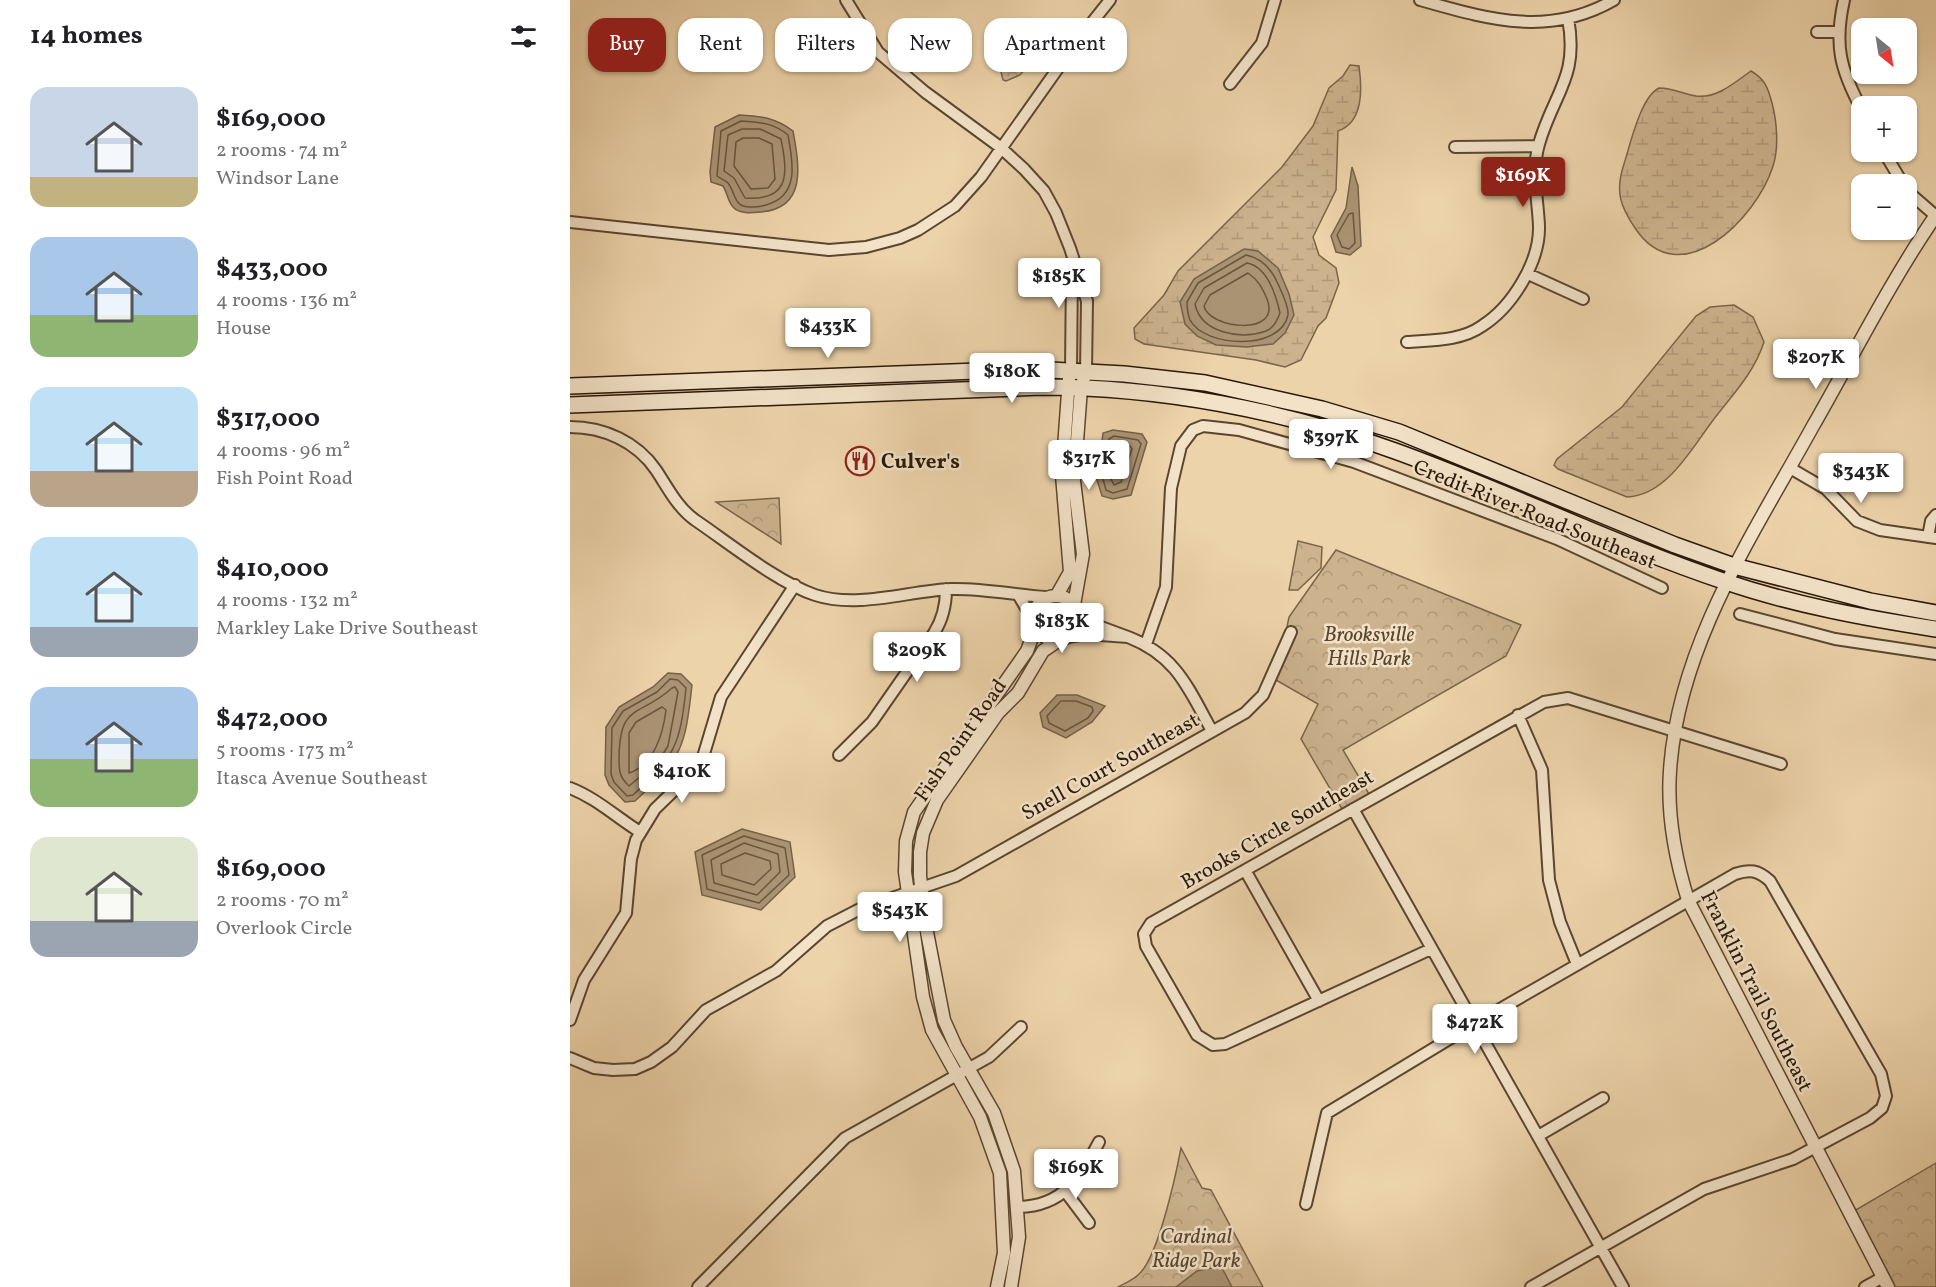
<!DOCTYPE html>
<meta charset="utf-8">
<style>
body{margin:0;font-family:Vollkorn,serif;background:#f2f2f2;color:#202124;height:100vh;display:flex;flex-direction:column;font-size:22px;white-space:nowrap}
*{box-sizing:border-box;margin:0}
p{font-size:20px;color:#757577}
.icon{flex:none;width:33px;height:33px;fill:none;stroke:currentColor;stroke-width:2;stroke-linecap:round;stroke-linejoin:round}
.map{position:relative;flex:1;overflow:hidden}
.sheet{display:flex;flex-direction:column;background:#fff;width:570px}
.sheet>*{flex:none}
.top-card{position:absolute;left:18px;top:18px;width:570px;height:54px;display:flex;gap:12px}
.needle{width:39px;rotate:150deg}
.buttons{position:absolute;left:1281px;top:18px;display:grid;gap:12px}
.buttons a{display:grid;place-items:center;width:66px;height:66px;border-radius:12px;background:#fff;box-shadow:0 2px 4px #0004;font-size:30px}
.price{position:absolute;translate:-50% -51px;padding:0 14px;border-radius:6px;background:#fff;color:#222;font-size:20px;line-height:39px;filter:drop-shadow(0 2px 3px #0008)}
.price::after{content:'';position:absolute;left:50%;top:36px;width:18px;height:14px;margin-left:-9px;background:inherit;clip-path:polygon(0 0,100% 0,50% 100%)}
.price.on{background:#8f2418;color:#fff}
ul{padding:0;list-style:none}
li{display:flex;align-items:center;gap:18px;height:150px;padding:0 30px}
li span{display:grid;place-items:center;flex:none;width:168px;height:120px;border-radius:18px;color:#555}
li>.icon{margin-inline-start:auto}
span .icon{width:72px;height:72px;fill:#fffc;stroke-width:1}
li b{font-size:26px}
h2{display:flex;justify-content:space-between;align-items:center;height:72px;padding:0 30px;font-size:26px}
.pill{padding:0 21px;border-radius:18px;background:#fff;box-shadow:0 2px 4px #0004;font-size:21px;line-height:54px}
.pill.on{background:#8f2418;color:#fff}
main{display:flex;flex:1;min-height:0}
.map>svg:first-child{display:block}
</style>
<main>
<section class="sheet">
<h2>14 homes<svg class="icon" aria-label="filters" viewBox="0 0 24 24"><path d="M4 7h16M4 17h16"/><circle cx="9" cy="7" r="2"/><circle cx="15" cy="17" r="2"/></svg></h2>
<ul>
<li><span style="background:linear-gradient(#c9d6e8 75%,#c2b280 0)"><svg class="icon" aria-label="home" viewBox="0 0 24 24"><path d="M3 11l9-7 9 7M6 9v11h12V9"/></svg></span><div><b>$169,000</b><p>2 rooms · 74 m²</p><p>Windsor Lane</p></div></li>
<li><span style="background:linear-gradient(#a9c7e8 65%,#8fb573 0)"><svg class="icon" aria-label="home" viewBox="0 0 24 24"><path d="M3 11l9-7 9 7M6 9v11h12V9"/></svg></span><div><b>$433,000</b><p>4 rooms · 136 m²</p><p>House</p></div></li>
<li><span style="background:linear-gradient(#bfe0f5 70%,#b9a48a 0)"><svg class="icon" aria-label="home" viewBox="0 0 24 24"><path d="M3 11l9-7 9 7M6 9v11h12V9"/></svg></span><div><b>$317,000</b><p>4 rooms · 96 m²</p><p>Fish Point Road</p></div></li>
<li><span style="background:linear-gradient(#bfe0f5 75%,#9aa5b1 0)"><svg class="icon" aria-label="home" viewBox="0 0 24 24"><path d="M3 11l9-7 9 7M6 9v11h12V9"/></svg></span><div><b>$410,000</b><p>4 rooms · 132 m²</p><p>Markley Lake Drive Southeast</p></div></li>
<li><span style="background:linear-gradient(#a9c7e8 60%,#8fb573 0)"><svg class="icon" aria-label="home" viewBox="0 0 24 24"><path d="M3 11l9-7 9 7M6 9v11h12V9"/></svg></span><div><b>$472,000</b><p>5 rooms · 173 m²</p><p>Itasca Avenue Southeast</p></div></li>
<li><span style="background:linear-gradient(#dfe7d0 70%,#9aa5b1 0)"><svg class="icon" aria-label="home" viewBox="0 0 24 24"><path d="M3 11l9-7 9 7M6 9v11h12V9"/></svg></span><div><b>$169,000</b><p>2 rooms · 70 m²</p><p>Overlook Circle</p></div></li>
</ul>
</section>
<div class="map">
<svg width="1366" height="1287" viewBox="0 0 1366 1287">
<defs>
<pattern id="wetland-marsh" width="20" height="14" patternUnits="userSpaceOnUse" patternTransform="scale(1.5)"><rect width="20" height="14" fill="#ccb38e"/><path d="M1 5h8M5 5V1M11 12h8M15 12V8" fill="none" stroke="#af9979"/></pattern>
<pattern id="park-crowns" width="20" height="18" patternUnits="userSpaceOnUse" patternTransform="scale(1.5)"><rect width="20" height="18" fill="#ccb38e"/><path d="M2 6a3 3 0 1 1 6 0M12 15a3 3 0 1 1 6 0" fill="none" stroke="#af9979"/></pattern>
</defs>
<rect width="100%" height="100%" fill="#edd3aa"/>
<filter id="stains"><feTurbulence type="fractalNoise" baseFrequency=".00333" numOctaves="4"/><feColorMatrix values="0 0 0 0 .2 0 0 0 0 .09 0 0 0 0 .02 0 0 0 .5 -.17"/></filter>
<radialGradient id="worn" r=".72"><stop offset=".6" stop-color="#630" stop-opacity="0"/><stop offset="1" stop-color="#630" stop-opacity=".3"/></radialGradient>
<path fill="url(#wetland-marsh)" stroke="#7a654a" stroke-width="1.5" d="M780,65L789,66C792,88 794,122 768,131L766,190L743,237L749,255L766,268L769,283L756,318L748,326L731,360L715,367L686,360L574,344L565,339L564,328L594,295L608,271L712,167L743,126L759,88L773,76Z
M1181,71C1195,79 1198,88 1202,103C1207,122 1209,148 1203,166C1187,218 1110,296 1065,228C1050,206 1045,191 1054,164C1060,145 1071,96 1089,88C1102,88 1114,94 1126,96C1147,99 1165,82 1181,71Z
M1164,305L1183,317L1194,342C1184,373 1163,394 1144,419C1123,446 1097,496 1057,497L988,469L984,465L987,459L1052,407L1126,316L1140,307Z"/>
<path fill="url(#park-crowns)" stroke="#7a654a" stroke-width="1.5" d="M443,50L451,51L459,65L450,75L436,81L433,80L427,56Z
M209,498L211,544L146,502Z
M728,541L752,547L751,568L728,590H719Z
M766,550L951,625L936,656L773,750L799,794L772,809L731,739L748,704L706,680L719,617Z
M611,1148L632,1188L641,1190L693,1287H548C555,1283 563,1280 568,1275C588,1259 606,1174 611,1148Z
M1366,1163V1287H1325L1284,1211Z"/>
<path fill="#aa9373" stroke="#766148" stroke-width="1.5" d="M169,115C191,116 206,118 223,131C229,164 238,209 190,212C181,213 169,214 163,207C158,202 157,192 153,186L141,182L140,172L145,127Z
M782,167L788,186L791,246L780,255L766,252L761,236L776,208Z
M674,249L688,251L708,268L719,294L724,315L715,333L703,344L677,347L646,345L627,336L615,324L610,302L624,279Z
M543,430L572,434L577,442L561,495L543,499L532,496L527,480L533,433Z
M98,673L111,674L122,685C115,749 112,758 65,801L55,802L39,785L35,775L36,727L49,707L83,687Z
M487,695H507L535,706L522,722L496,738L473,727L470,713Z
M172,829L220,842L225,877L191,910L132,895L125,852Z
M651,1266L662,1287H606L627,1271Z"/>
<g fill="none" stroke-linecap="round" stroke-linejoin="round">
<path stroke="#6a553d" stroke-width="1.5" d="M171,121C189,122 204,123 218,135C223,162 230,196 196,205C190,207 179,208 173,206C164,203 164,190 158,183C155,180 151,179 147,176L151,131Z
M172,129H190L211,139C218,174 220,201 175,198L164,178L154,171L158,135Z
M173,138H189L202,144L205,179L198,188L181,189L164,166L166,142Z
M783,213L785,243L779,249L772,247L767,235L779,214Z
M676,255C692,258 702,270 708,284C712,293 719,306 718,315C711,351 635,348 620,320C618,315 617,307 617,302L628,283Z
M677,263C698,267 706,295 710,313C707,320 704,328 696,331C670,340 631,333 625,304L634,288Z
M678,273C688,280 692,287 697,299C712,337 639,329 634,306L640,295Z
M544,436L568,440L571,444L557,489L543,493L536,490L533,479L539,439Z
M548,444L560,446L562,449L551,482L544,485L541,479L545,446Z
M100,679L108,680L116,688C110,746 105,756 63,795L57,796L44,782L41,774L42,728L53,711L87,692Z
M102,688L105,687L108,692L98,746L88,762L59,786C49,777 49,770 49,757C50,702 69,718 102,688Z
M491,701H506L522,707L523,711L518,718L495,731L479,723L477,716Z
M92,707L96,710C93,734 84,765 59,773V733L66,722Z
M174,836L215,848L219,875L189,903L137,889L132,855Z
M174,843L208,854L210,872L187,895L144,883L141,860Z
M175,853L200,861L201,869L184,885L152,875L151,864Z"/>
<g stroke="#5a4630" stroke-width="14">
<path id="minor" d="M276,0L308,52L355,92L430,147L454,169L474,191L486,213L500,248L517,301L516,371
M850,0C918,19 978,38 1044,0
M1274,0C1264,45 1270,69 1292,110
M1247,32H1268
M660,84L692,43L705,0
M885,147L968,146
M1314,152L1333,184
M1336,190L1366,216
M0,222L259,250L296,247L330,238L348,230L385,206L411,177L508,40L540,0
M958,274L1013,299
M837,342C862,340 891,341 912,326C942,307 970,262 969,226C968,200 961,171 969,144C984,92 1009,78 998,18
M501,370L502,269
M0,427C34,427 67,442 86,470C98,488 107,507 125,520C159,543 207,582 245,595C288,609 337,591 381,589C412,588 445,595 476,597
M1220,468L1256,489L1287,521L1310,530L1366,538
M1358,537L1361,521L1366,515
M449,596L464,622
M1170,614L1265,639L1366,654
M497,637L516,634L558,637L531,627L507,612
M558,637C607,656 618,688 642,731
M576,644L596,587L601,488L611,446L623,430L633,426L669,430L784,462L987,539L1092,588
M948,715L972,770L979,880L990,922L1007,964
M269,755L302,722L364,633C373,619 376,606 376,589
M0,788C26,798 46,817 70,832
M783,809L1053,1287
M675,870L749,1001
M861,949L655,1044L643,1045L627,1035L576,946L574,934L581,923L974,702L998,698L1211,764
M0,1020L14,980L56,913L61,859L66,840L85,809L121,774L133,757L151,697L225,585
M0,1058L24,1068L43,1070L65,1069L81,1062L102,1047L136,1010L206,971L257,926L290,909L386,876L675,713L693,695L721,632
M968,1136L1033,1098
M495,1191L519,1223
M736,1204L757,1113L904,1024L1165,874C1180,869 1188,870 1200,881L1311,1074L1316,1096L1312,1108L1300,1118L1223,1159L1134,1189L961,1287
M449,1207C493,1206 510,1178 529,1142
M128,1287L275,1138L419,1057L451,1027
M1295,1287L1313,1277"/>
</g>
<g stroke="#5a4630" stroke-width="15">
<path id="tertiary" d="M487,595L500,572L492,475L499,379
M464 618a22 22 0 1 1 44 0a22 22 0 1 1-44 0Z
M504,605L513,554L504,481L511,388L516,371
M427,1287L434,1253L430,1173L410,1117L362,1030L353,997L335,872L336,841L344,812L457,651L466,627
M441,1287L449,1237L444,1171L424,1113L386,1047L374,1020L355,922L350,876V852L353,833L367,800L428,713L448,693L473,651L489,640
M1318,1287L1118,900C1105,858 1097,814 1100,771C1108,645 1184,533 1243,426C1283,356 1320,282 1366,215"/>
</g>
<g stroke="#291707" stroke-width="18">
<path id="secondary" d="M0,386L462,369L554,374L635,383L752,409L829,432L1105,545L1164,566L1300,601L1366,613
M0,405L471,387C590,387 713,410 825,451C936,491 1043,544 1156,582C1224,605 1295,618 1366,629"/>
</g>
<use href="#minor" stroke="#f3e2c8" stroke-width="10"/>
<use href="#tertiary" stroke="#f3e2c8" stroke-width="12"/>
<use href="#secondary" stroke="#f3e2c8" stroke-width="15"/>
</g>
<defs>
<g id="restaurant-ring" transform="scale(1.5)"><circle r="9.5" fill="#f3e2c8" stroke="#8f2418" stroke-width="1.5"/><path d="M-5-6h1v4h1v-4h1v4h1v-4h1v5L-1.5 .5V6h-2V.5L-5-1ZM5-6V6H3V1.5H1.5Q1.5-4 5-6Z" fill="#8f2418"/></g>
</defs>
<g fill-rule="evenodd">
<use href="#restaurant-ring" x="290" y="461"/>
</g>
<g text-anchor="middle" stroke-width="5" stroke-linejoin="round" paint-order="stroke">
<g font-size="21" font-weight="bold" fill="#291707" stroke="#f3e2c8" text-anchor="start">
<text x="311" y="468">Culver's</text>
</g>
<g font-size="21" fill="#291707" stroke="#f3e2c8">
<text transform="translate(965 514) rotate(22)" y="7">Credit River Road Southeast</text>
<text transform="translate(390 740) rotate(-55)" y="7">Fish Point Road</text>
<text transform="translate(540 766) rotate(-29)" y="7">Snell Court Southeast</text>
<text transform="translate(707 829) rotate(-30)" y="7">Brooks Circle Southeast</text>
<text transform="translate(1187 991) rotate(63)" y="7">Franklin Trail Southeast</text>
</g>
<g font-size="21" font-style="italic" fill="#5a4630" stroke="#f3e2c8">
<text x="799" y="641">Brooksville<tspan x="799" dy="24">Hills Park</tspan></text>
<text x="626" y="1243">Cardinal<tspan x="626" dy="24">Ridge Park</tspan></text>
</g>
</g>
<rect width="100%" height="100%" filter="url(#stains)"/>
<rect width="100%" height="100%" fill="url(#worn)"/>
</svg>
<div class="buttons">
<a><svg class="needle" viewBox="-14 -14 28 28"><path d="M0-13l5 13h-10z" fill="#e53935"/><path d="M0 13l5-13h-10z" fill="#757577"/></svg></a>
<a>+</a>
<a>−</a>
</div>
<b class="price on" style="left:953px;top:208px">$169K</b>
<b class="price" style="left:489px;top:309px">$185K</b>
<b class="price" style="left:258px;top:359px">$433K</b>
<b class="price" style="left:1246px;top:390px">$207K</b>
<b class="price" style="left:442px;top:404px">$180K</b>
<b class="price" style="left:761px;top:470px">$397K</b>
<b class="price" style="left:519px;top:491px">$317K</b>
<b class="price" style="left:1291px;top:504px">$343K</b>
<b class="price" style="left:492px;top:654px">$183K</b>
<b class="price" style="left:347px;top:683px">$209K</b>
<b class="price" style="left:112px;top:804px">$410K</b>
<b class="price" style="left:330px;top:943px">$543K</b>
<b class="price" style="left:905px;top:1055px">$472K</b>
<b class="price" style="left:506px;top:1200px">$169K</b>
<div class="top-card">
<a class="pill on">Buy</a>
<a class="pill">Rent</a>
<a class="pill">Filters</a>
<a class="pill">New</a>
<a class="pill">Apartment</a>
</div>
</div>
</main>
